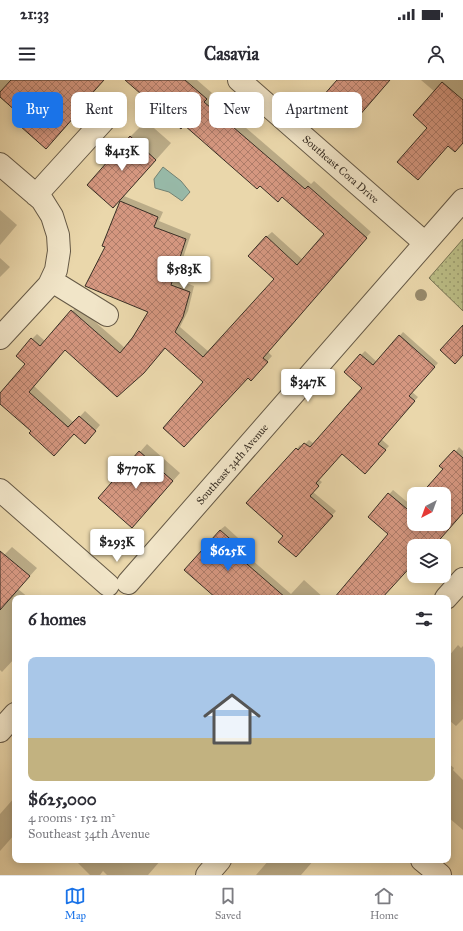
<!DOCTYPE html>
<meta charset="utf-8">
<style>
body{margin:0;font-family:"IM FELL Great Primer",serif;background:#f7f7f7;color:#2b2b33;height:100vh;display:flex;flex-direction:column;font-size:15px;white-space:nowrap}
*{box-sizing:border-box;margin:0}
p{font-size:13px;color:#7c7c81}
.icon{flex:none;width:22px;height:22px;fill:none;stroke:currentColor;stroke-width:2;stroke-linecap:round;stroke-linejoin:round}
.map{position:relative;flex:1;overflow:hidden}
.panel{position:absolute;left:12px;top:515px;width:439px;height:268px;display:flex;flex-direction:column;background:#fff;border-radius:8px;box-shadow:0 2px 10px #0003}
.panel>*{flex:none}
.hud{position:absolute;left:12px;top:12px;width:439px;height:36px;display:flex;gap:8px}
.needle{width:26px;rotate:221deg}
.tools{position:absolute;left:407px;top:407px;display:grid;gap:8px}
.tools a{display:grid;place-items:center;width:44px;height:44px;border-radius:8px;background:#fff;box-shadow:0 2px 10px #0003;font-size:20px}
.price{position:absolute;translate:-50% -34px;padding:0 9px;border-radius:4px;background:#fff;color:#222;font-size:13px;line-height:26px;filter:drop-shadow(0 1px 2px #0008)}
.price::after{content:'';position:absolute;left:50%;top:24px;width:12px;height:9px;margin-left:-6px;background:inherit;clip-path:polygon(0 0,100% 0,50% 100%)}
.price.active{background:#1a73e8;color:#fff}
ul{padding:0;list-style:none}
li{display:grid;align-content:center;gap:8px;height:212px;padding:0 16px}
li span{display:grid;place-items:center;height:124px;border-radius:8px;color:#555}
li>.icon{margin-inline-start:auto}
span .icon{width:72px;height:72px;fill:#fffc;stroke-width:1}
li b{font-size:17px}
h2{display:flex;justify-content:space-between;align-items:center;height:48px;padding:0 16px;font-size:17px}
.pill{padding:0 14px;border-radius:8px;background:#fff;box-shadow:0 2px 10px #0003;font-size:14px;line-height:36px}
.pill.active{background:#1a73e8;color:#fff}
.status{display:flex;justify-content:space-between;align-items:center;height:28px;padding:0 20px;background:#fff;direction:ltr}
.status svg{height:11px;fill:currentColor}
header{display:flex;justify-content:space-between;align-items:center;height:52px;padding:0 16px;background:#fff;font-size:18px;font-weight:700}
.tabs{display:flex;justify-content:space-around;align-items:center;height:56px;border-top:1px solid #e1e1e2;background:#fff;font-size:11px;color:#7c7c81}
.tabs a{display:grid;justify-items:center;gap:2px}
.tabs .active{color:#1a73e8}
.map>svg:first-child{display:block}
</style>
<div class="status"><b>21:33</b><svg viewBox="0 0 49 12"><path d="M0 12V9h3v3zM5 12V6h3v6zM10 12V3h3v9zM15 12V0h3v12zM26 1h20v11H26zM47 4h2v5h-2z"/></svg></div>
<header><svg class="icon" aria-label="menu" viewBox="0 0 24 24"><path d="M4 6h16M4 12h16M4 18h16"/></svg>Casavia<svg class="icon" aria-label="person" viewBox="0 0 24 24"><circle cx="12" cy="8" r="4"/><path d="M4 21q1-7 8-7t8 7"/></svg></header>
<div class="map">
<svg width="463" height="795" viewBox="0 0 463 795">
<defs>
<pattern id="grass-dots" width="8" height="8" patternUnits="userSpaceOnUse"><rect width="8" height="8" fill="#bbbd86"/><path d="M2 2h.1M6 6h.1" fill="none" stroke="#999a6d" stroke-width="1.8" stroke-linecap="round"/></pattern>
<pattern id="building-cross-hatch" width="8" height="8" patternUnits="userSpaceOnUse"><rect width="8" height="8" fill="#d59780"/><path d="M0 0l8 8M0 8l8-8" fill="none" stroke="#ae7c69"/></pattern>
</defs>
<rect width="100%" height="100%" fill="#ead7ab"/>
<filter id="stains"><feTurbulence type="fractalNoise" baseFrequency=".005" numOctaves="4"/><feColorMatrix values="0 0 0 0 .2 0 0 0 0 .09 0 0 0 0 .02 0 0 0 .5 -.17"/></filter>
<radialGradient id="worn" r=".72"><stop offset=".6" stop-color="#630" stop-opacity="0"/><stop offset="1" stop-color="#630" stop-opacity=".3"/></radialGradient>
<path fill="url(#grass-dots)" stroke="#7a7656" d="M463,159V231L429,198Z"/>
<path fill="#98baa9" stroke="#728274" d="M163,87L181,101L190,112L182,121L169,112L155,108L154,99Z"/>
<path fill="#0003" d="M0,0H103L92,13L94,14L52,62L0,16Z
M127,0H197L212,13L209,16L311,104L314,101L371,152L268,272L272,276L256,294L248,297L204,302L166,267L149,287L65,269L34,306L74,343L85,331L100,345L90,357L74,353L32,351L0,323V314L27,283L32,259L37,254L45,261L77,226L125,268L149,231L106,166L103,165L122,117L130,57L146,41L171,63L124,116L163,132L159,141L191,154L176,199L194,206L188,231L180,247L209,272L276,199L266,157L272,152L303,180L325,154L283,116L184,44Z
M421,0H463V62L428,47L435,12Z
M0,130L17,145L0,165Z
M0,178L10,187L0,197Z
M403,252L438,283L412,312L418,317L381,359L389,366L368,389L342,373L318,399L322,402L313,412L336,431L299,472L248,423L300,365L302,367L309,360L314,364L363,308L346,292L361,275L365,271L377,282Z
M147,364L180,393L139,439L99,418Z
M459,367L463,371V427L428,466H414V482L382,518H335L389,454L369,437L393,410L412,426L414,423V444H444V414H422L444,389Z
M225,446L249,468L244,473L291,514L304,500L324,518H217L220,450Z
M12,467L37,488L18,509L29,518H15V578L2,592L0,590V479Z
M458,565L461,568L463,566V639L456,646L450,641L448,643V577Z
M448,683L454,688L453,690L463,700V750L448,737Z
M15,717V754L0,771V734Z
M75,780H161L148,795H107L103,791L100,795H90Z
M269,780H314L301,795H256Z"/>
<path fill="url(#building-cross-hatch)" stroke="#392f25" d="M11,0H104L87,19L89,20L46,69L20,46L26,40L0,17V12Z
M125,0H185L207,19L204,22L305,109L308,106L367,158L263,278L268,282L251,301L248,298L184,367L163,348L203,302L165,268L144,293L117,317L65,270L29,312L68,347L79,336L96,351L85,364L74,354L54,376L29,353L31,351L0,324V313L25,284L16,276L31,258L40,266L71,230L120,273L133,257L148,232L85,206L105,167L102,166L120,121L158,137L154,147L186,159L171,205L190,212L183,237L175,252L203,277L274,199L248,176L266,156L297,185L324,154L282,117L278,122L260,106L257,109L184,45L181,49Z
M337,0H390L352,44L322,17Z
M442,2L463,20V63L455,72L448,66L418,100L397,82L427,48L413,35Z
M130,56L156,80L113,128L87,105Z
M463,245V275L455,284L440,270Z
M399,255L435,287L409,316L415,321L378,364L386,370L365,394L342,374L316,403L319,406L310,416L333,436L296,477L278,462L283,456L246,423L296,368L298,370L304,363L310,367L362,308L344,292L360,274L373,285Z
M454,370L463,378V433L434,466H414V483L382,518H334L388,454L368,437L388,413L407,429L414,422V444H444V414H421L443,389L439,386Z
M139,371L173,401L132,448L98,418Z
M220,450L245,472L240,478L286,518H216L184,490Z
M0,471L30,496L0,530Z"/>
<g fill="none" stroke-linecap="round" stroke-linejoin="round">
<g stroke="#655946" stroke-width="24">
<path id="minor" d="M239,0L425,163
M0,84L42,120L52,136L58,155L59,171L56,190L49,205L0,258
M36,115L106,38
M52,201L107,235
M0,410L108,505
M128,503L463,120
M446,518L463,499
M0,651L15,634
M422,780L440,795
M207,795L220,780"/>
</g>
<use href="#minor" stroke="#f1e5c8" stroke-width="22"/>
</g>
<circle fill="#978a6c" cx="421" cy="215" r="6"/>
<g text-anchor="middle" stroke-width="3.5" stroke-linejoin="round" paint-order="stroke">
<g font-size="11" fill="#392f25" stroke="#f1e5c8">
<text transform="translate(341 89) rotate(41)" y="4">Southeast Cora Drive</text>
<text transform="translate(232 384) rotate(-49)" y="4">Southeast 34th Avenue</text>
</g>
</g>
<rect width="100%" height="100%" filter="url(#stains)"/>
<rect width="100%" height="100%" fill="url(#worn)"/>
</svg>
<div class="tools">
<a><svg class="needle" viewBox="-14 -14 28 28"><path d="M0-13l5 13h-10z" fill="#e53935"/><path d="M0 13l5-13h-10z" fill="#7c7c81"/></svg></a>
<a><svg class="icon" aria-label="layers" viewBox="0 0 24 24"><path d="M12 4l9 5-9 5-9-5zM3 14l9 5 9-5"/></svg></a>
</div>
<b class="price" style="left:122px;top:92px">$413K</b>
<b class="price" style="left:184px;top:210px">$583K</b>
<b class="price" style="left:308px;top:323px">$347K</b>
<b class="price" style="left:136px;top:410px">$770K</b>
<b class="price" style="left:117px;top:483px">$293K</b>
<b class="price active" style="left:228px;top:492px">$625K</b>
<div class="hud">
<a class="pill active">Buy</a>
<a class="pill">Rent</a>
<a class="pill">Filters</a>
<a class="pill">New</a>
<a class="pill">Apartment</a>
</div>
<section class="panel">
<h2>6 homes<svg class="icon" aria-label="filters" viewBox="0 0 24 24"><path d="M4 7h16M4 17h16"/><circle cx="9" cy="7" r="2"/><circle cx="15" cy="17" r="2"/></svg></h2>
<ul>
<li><span style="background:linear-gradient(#a9c7e8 65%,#c2b280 0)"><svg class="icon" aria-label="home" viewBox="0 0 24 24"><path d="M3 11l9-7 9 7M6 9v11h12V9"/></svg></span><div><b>$625,000</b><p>4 rooms · 152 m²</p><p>Southeast 34th Avenue</p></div></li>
</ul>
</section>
</div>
<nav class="tabs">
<a class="active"><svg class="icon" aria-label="map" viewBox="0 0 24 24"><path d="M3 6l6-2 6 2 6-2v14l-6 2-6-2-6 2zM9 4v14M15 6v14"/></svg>Map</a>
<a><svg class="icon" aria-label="saved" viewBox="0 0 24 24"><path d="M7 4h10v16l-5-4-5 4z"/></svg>Saved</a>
<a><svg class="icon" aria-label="home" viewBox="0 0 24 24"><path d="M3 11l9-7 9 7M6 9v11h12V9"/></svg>Home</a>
</nav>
